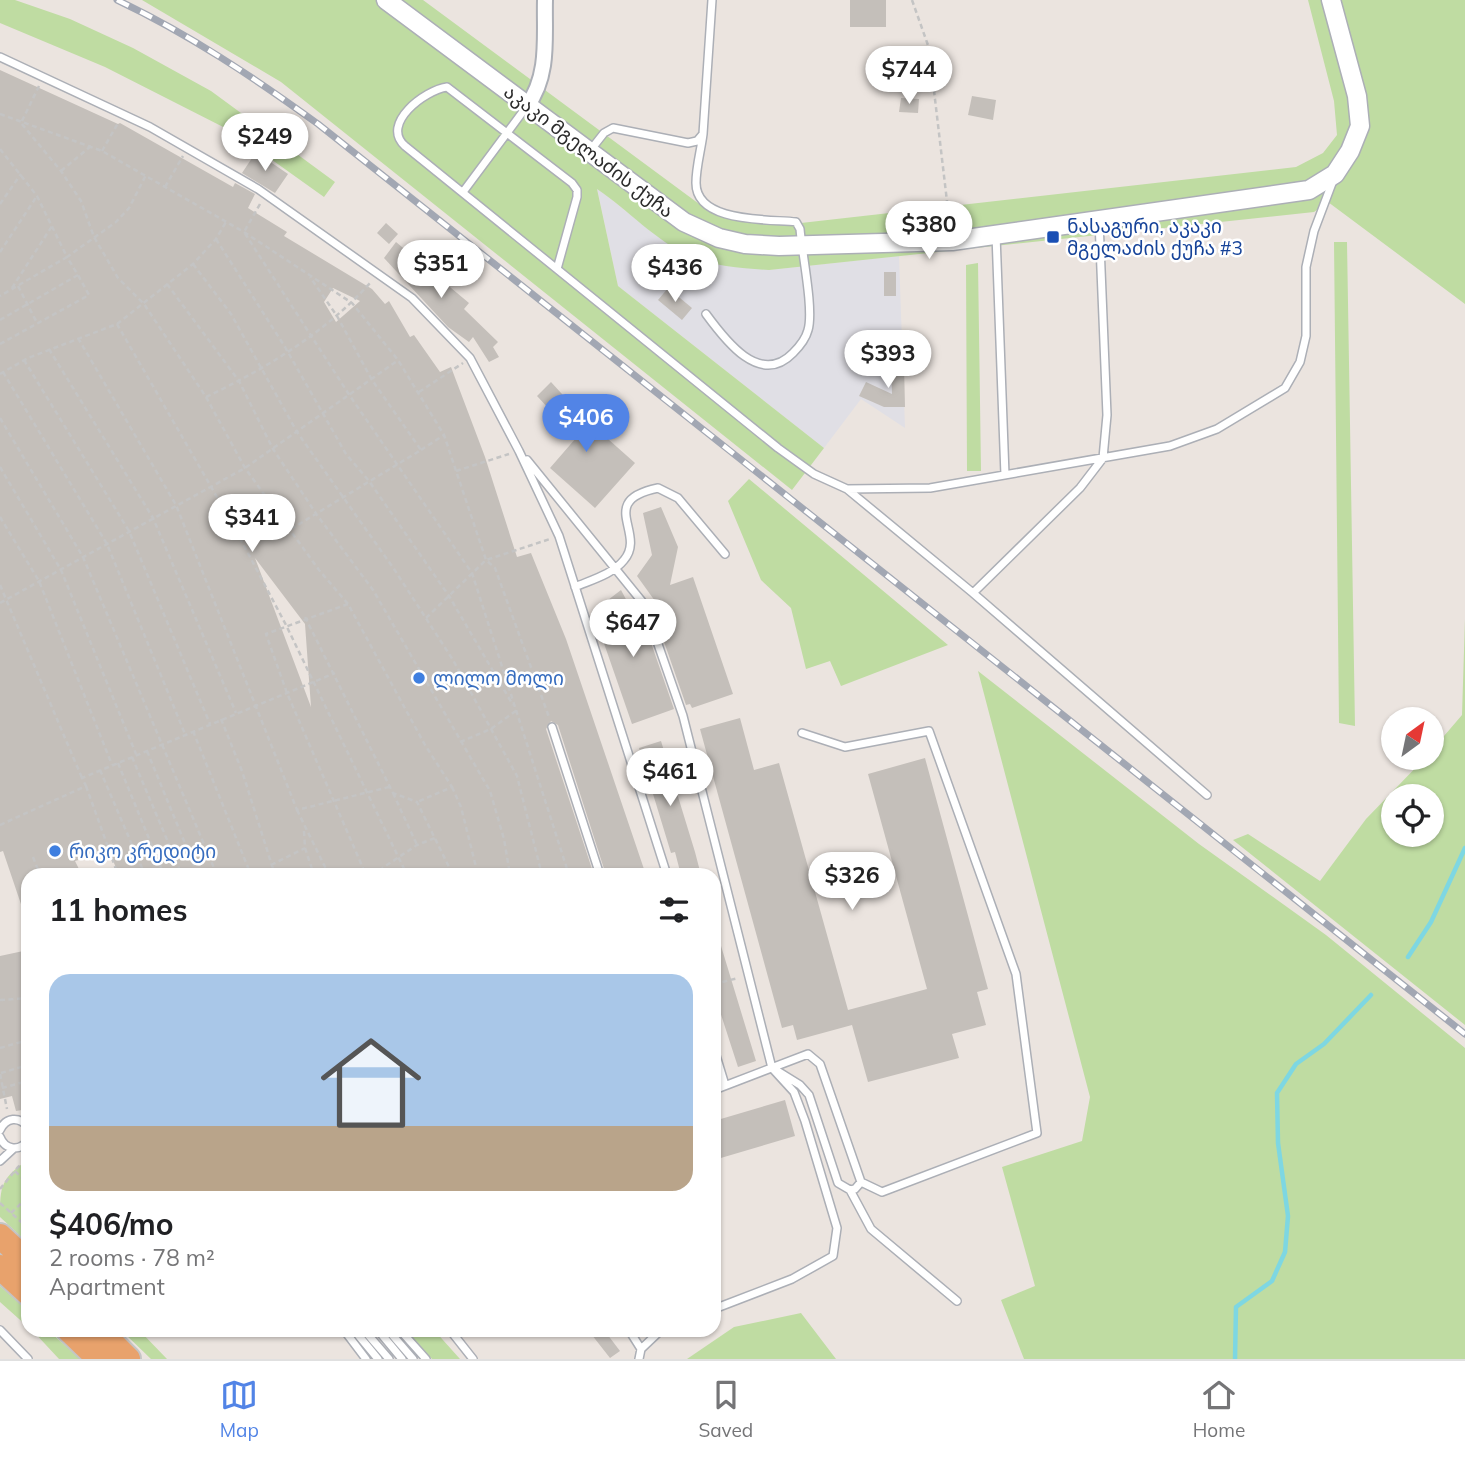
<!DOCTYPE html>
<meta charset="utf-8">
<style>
body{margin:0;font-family:Mulish,"Noto Sans Georgian",sans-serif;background:#f2f2f2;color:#202124;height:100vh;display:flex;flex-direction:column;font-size:26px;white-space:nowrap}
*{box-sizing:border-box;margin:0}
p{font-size:23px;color:#757577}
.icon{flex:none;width:38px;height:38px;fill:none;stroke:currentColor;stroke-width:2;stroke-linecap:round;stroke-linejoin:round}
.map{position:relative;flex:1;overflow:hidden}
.side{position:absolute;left:21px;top:868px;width:700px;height:469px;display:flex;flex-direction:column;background:#fff;border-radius:21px;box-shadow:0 2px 5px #0004}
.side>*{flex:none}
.needle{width:46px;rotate:33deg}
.fabs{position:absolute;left:1381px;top:707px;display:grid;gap:14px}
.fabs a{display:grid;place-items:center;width:63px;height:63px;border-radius:50%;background:#fff;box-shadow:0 2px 5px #0004;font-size:35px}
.price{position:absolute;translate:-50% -60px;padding:0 16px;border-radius:24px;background:#fff;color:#222;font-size:23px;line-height:46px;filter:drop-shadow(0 2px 4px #0008)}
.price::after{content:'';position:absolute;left:50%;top:42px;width:21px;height:16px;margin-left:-10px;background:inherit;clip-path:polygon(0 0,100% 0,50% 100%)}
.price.on{background:#5284e6;color:#fff}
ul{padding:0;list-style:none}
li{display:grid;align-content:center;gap:14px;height:371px;padding:0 28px}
li span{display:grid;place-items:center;height:217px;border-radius:21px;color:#555}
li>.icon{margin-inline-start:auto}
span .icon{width:126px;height:126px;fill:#fffc;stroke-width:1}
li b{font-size:30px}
h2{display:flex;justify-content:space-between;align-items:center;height:84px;padding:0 28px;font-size:30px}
.dock{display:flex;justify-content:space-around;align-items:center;height:98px;border-top:2px solid #e0e0e0;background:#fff;font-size:19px;color:#757577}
.dock a{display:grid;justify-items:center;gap:4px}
.dock .on{color:#5284e6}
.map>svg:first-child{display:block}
</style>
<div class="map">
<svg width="1465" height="1359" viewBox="0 0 1465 1359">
<rect width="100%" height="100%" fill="#ebe4df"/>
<path fill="#e0dfe5" d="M597,188L652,232L769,270L899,256L905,428L861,399L824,448L618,286Z"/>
<path fill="#bfdca2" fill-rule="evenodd" d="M0,0H15L70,19L133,48L211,91L335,182L324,197L233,132L105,67L0,23Z
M142,0H423L710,212L739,219L801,223L1296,167L1323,153L1337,135L1334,101L1308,0H1465V304L1328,202L1314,212L769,270C743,268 714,267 689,256C655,240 628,210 597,189L618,286L824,448L792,490L281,82Z
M1334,242H1347L1355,726L1339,723Z
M978,263L981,471H967L966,265Z
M749,479L948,645L841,686L830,661L806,669L791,608L761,580L728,501Z
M1465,619V1025L1233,840L1248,834L1320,881L1366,819L1425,758H1432V750L1462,715ZM1393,796H1432V835H1393Z
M978,671L1199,844L1326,935L1465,1048V1359H1024L1001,1300L1035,1286L1002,1167L1082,1141L1090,1097Z
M28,1160V1243L0,1217C0,1186 1,1178 28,1160Z
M0,1286L28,1311V1327L0,1302Z
M801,1313L836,1359H687L734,1327Z
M32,1330H48L80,1359H59Z
M121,1330H139L167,1359H151Z
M406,1330H434L460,1359H432Z"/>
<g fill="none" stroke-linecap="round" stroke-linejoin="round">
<path stroke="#7ed7e2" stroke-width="4.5" d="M1408,957L1431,922L1465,848
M1235,1359L1236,1307L1272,1281L1285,1252L1288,1216L1278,1143L1277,1093L1296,1064L1324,1044L1371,995"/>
</g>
<path fill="#c4bfba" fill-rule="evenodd" d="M850,0H886V27H850Z
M0,70L118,124L120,123L233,187L235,183L255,194L248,208L287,232L284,236L372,289L385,304L389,301L410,337L414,335L440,372L451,367L485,457L517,557L531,553L566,639L646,875H606L558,725L551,721L546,729L594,875H119L109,851L75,861L82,875H28L26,919L3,851L0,852ZM333,288L360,301L336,322L324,302ZM255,558L305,624L311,707Z
M972,96L996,100L993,120L968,115Z
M901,98L919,99L918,113L899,112Z
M256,152L288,174L275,193L242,173Z
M386,223L398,234L389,244L377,233Z
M396,242L469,303L464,309L498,342L493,347L499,357L489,362L473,337L469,342L448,327L384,258Z
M884,272H896V296H884Z
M668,288L692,308L682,320L658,300Z
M891,365H904L905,407H884L859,396L866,382L892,394Z
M551,382L572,405L567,409L585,428L590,423L635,463L595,508L550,468L576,438L537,396Z
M661,507L678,547L670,585L693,577L733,694L692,708L690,704L686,705L653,610L660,608L637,576L652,555L643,513Z
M621,590L635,616L641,614L674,709L632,724L599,629L591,613Z
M740,718L754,770L779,763L848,1010L927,989L868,774L925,758L988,989L977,992L986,1025L952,1034L959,1058L868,1082L852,1025L797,1040L793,1025L782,1028L700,729Z
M661,741L695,852L701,875H681L675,852L671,853L639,748Z
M718,936L756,1061L738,1067L714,993V937Z
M28,950V1109L16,1111L12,1096L0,1099V956Z
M785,1100L795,1136L714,1160V1121Z
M588,1330H604L620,1351L610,1358Z"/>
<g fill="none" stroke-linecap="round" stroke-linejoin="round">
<g stroke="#acafb6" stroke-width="10">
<path id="service" d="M0,57L150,127L258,189L412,298L470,358L519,451L559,536L667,875
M703,134C701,150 696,167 696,183C696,223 768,219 796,222L800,229C802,253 814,310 808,330C806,338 799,347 793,353C760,387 725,340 706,314
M589,152L604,133L613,128L688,143L697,141L703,134L712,0
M463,192L527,106
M996,235L1005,475
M557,269L577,197V190L572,183L447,87C425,90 380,124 405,146L778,448L814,474L847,489L930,488L1170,446L1217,429L1285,388L1300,362L1306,336V267L1314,231L1334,178
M527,460L644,604L683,716L772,1068L794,1092L805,1121L837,1228L833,1256L792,1279L714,1309
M847,489L973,593L1207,795
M575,587C591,580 613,574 624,560C647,533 596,501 658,488L678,498L725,554
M973,593L1080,488L1103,458L1107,415L1099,221
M552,727L600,875
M714,1049L725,1085
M779,1072L800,1085L809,1095L838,1183L850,1190L855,1189L861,1182
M714,1090L808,1054L820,1064L861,1182L882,1192L1037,1133L1016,974L929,731L845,747L802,733
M0,1130C6,1117 19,1116 28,1127
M0,1137C5,1150 20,1152 28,1140
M0,1161L13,1149
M850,1190L871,1229L957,1301
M0,1330L28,1359
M344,1330L366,1359
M354,1330L378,1359
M364,1330L389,1359
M378,1330L402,1359
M388,1330L413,1359
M400,1330L426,1359
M450,1330L473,1359
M629,1330L641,1349
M639,1359L641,1349L661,1330"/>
</g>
<g stroke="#acafb6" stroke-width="18">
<path id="minor" d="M527,106C550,75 544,36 545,0"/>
</g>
<g stroke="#acafb6" stroke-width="21">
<path id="tertiary" d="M386,0L684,222L719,238L745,244L779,246L952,241L1309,190L1335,174L1350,151L1360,126L1357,96L1331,0"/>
</g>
<g stroke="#c4c4c4" stroke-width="28">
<path id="trunk" d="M0,1236L28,1262
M0,1267L28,1293
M69,1330L99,1359
M99,1330L128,1359"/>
</g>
<path stroke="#c4c4c4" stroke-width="2.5" stroke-dasharray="5 3.5" stroke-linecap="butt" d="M912,0L929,48L950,227
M39,86L21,123L61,171L81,201L94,237L118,278L144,304L206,397L245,468L319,570L348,604L425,745L452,787L417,802
M0,114L102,151L244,232L352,303L398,360L444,435L486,560L495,568L549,717
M0,149L37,196L67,257L0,296
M102,151L118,123
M61,171L91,146
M165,187L183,156
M0,204L21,174
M260,204L244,232L350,396L472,573L569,875
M216,239L285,347L346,454L369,481L449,596L513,705
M0,252L37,196
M193,264L231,314L297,432L394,569L453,660L517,776L542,875
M167,284L239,381L273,449L317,515L373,590L490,791L504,839L510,875
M18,286L37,323
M12,288L52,226
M0,320L78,275L67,257L116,222L129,208L146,175
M117,324L232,523L286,625L407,875
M78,338L176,505L297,810L389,787
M0,344L89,295L78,275
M49,349L153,518L236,713
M24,360L129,531L210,724
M3,372L107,544L185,734
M0,374L28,358L117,324L193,264L216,239L226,222
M419,392L463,363
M206,397C267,368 325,333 371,282
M0,418L83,557L217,875
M421,450L444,435
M0,467L61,570L136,754
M456,471L509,454
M0,517L39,581L112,765
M291,529L421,450L372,380L337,316L310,277
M0,585L82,778
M0,603L245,468L397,361
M348,604L266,634L287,693L366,875
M305,617L393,793L417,802L453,875
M426,618L486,560L550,539
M221,719L242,771L275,875
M193,731L251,875
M460,742L491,729L517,710
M147,751L198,875
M132,757L182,875
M118,763L164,875
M100,770L145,875
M86,786L118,875
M452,787L461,807L478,875
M393,793L417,845
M297,810L329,875
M0,825L86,786L82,778L335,673
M304,831L305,848L314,875
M33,857L40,875
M271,865L305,848
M263,875L273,870
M372,875L417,845L435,838
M22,946L28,944
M714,984L738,978
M0,1000L28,998
M0,1048L28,1040
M1,1073L28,1065
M0,1074L7,1109
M2,1088L28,1081
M15,1171L28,1184
M28,1187V1194
M0,1189L18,1167L28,1160
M0,1203L28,1228
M11,1213L28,1197"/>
<use href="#service" stroke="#fff" stroke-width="7"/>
<use href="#minor" stroke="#fff" stroke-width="14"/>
<use href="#tertiary" stroke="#fff" stroke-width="18"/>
<use href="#trunk" stroke="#e8a26c" stroke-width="24"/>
<g stroke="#a2a7b3" stroke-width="7">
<path id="rail" d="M117,0C189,34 253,77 318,124L1465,1034"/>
</g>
<use href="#rail" stroke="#fff" stroke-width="4.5" stroke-dasharray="13" stroke-linecap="butt"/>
</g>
<rect fill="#1a4fb4" stroke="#fff" stroke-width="2.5" x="1046" y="230" width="14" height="14" rx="3.5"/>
<g fill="#3f7fe0" stroke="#fff" stroke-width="2.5">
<circle cx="419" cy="678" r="7"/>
<circle cx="55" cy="851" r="7"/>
</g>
<g text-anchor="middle" stroke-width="5" stroke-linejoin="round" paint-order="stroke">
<g font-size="19" fill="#2b2b2b" stroke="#fff">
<text transform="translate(589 151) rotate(37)" y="7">აკაკი მგელაძის ქუჩა</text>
</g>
<g font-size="19" fill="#164399" stroke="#fff" text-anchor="start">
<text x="1067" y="233">ნასაგური, აკაკი<tspan x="1067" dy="22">მგელაძის ქუჩა #3</tspan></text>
</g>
<g font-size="19" fill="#366cbe" stroke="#fff" text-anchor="start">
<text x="433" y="685">ლილო მოლი</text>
<text x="69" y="858">რიკო კრედიტი</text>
</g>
</g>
</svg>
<div class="fabs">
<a><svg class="needle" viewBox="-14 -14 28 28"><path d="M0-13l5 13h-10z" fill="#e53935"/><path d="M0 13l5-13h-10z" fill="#757577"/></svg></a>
<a><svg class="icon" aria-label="locate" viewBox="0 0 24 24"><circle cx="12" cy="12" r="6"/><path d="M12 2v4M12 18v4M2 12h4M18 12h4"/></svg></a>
</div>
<b class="price" style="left:909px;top:106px">$744</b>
<b class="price" style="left:265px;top:173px">$249</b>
<b class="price" style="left:929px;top:261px">$380</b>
<b class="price" style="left:441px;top:300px">$351</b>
<b class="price" style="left:675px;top:304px">$436</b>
<b class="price" style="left:888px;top:390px">$393</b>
<b class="price on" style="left:586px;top:454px">$406</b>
<b class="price" style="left:252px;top:554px">$341</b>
<b class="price" style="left:633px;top:659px">$647</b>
<b class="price" style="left:670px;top:808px">$461</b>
<b class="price" style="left:852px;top:912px">$326</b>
<section class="side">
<h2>11 homes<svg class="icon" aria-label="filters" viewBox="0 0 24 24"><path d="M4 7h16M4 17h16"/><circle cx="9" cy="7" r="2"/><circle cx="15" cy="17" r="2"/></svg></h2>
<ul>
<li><span style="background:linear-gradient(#a9c7e8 70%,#b9a48a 0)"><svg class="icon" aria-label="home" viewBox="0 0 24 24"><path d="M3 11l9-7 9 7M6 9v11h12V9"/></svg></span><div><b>$406/mo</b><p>2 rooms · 78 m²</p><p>Apartment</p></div></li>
</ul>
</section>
</div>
<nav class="dock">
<a class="on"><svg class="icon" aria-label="map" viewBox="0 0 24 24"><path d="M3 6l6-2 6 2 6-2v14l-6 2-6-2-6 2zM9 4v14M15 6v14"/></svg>Map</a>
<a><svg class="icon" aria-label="saved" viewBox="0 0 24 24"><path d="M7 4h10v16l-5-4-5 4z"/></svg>Saved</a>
<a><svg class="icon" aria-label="home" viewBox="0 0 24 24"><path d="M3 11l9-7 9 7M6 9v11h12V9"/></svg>Home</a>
</nav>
